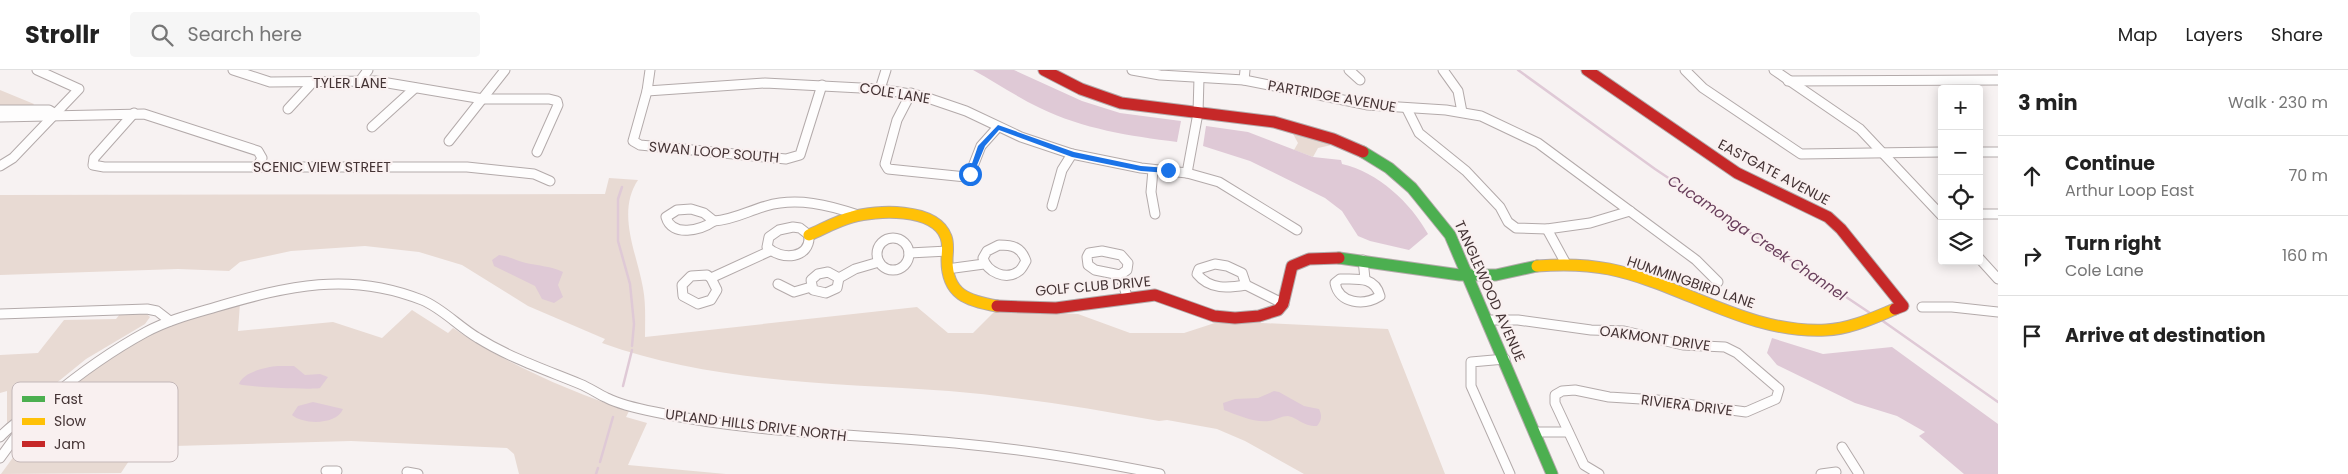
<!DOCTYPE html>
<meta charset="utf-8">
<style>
:root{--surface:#fff;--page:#f6f6f6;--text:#222;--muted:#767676;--line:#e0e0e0}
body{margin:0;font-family:Poppins,sans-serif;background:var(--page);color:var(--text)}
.controls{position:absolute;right:15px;top:15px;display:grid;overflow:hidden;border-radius:5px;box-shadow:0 2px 12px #0003}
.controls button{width:45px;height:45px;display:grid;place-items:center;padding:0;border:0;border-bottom:1px solid var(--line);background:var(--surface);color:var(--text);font:25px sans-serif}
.stop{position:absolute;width:15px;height:15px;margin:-11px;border:4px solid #1a73e8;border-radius:50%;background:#fff}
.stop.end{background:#1a73e8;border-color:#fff;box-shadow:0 1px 5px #0008}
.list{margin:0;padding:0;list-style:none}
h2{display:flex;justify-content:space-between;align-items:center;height:65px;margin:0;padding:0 20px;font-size:21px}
h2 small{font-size:16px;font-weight:400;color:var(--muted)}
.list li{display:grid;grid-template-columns:32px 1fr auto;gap:15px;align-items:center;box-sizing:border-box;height:80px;padding:0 20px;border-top:1px solid var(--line)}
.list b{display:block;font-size:19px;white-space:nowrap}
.list p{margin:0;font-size:16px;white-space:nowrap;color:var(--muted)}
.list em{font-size:16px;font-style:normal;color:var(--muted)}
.icon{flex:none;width:28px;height:28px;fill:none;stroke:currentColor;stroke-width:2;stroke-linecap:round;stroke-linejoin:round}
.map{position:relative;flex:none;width:1998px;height:404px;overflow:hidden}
header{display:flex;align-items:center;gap:30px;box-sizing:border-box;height:70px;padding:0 25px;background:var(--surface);border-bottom:1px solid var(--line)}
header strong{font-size:24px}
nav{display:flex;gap:28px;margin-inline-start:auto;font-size:18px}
.search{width:350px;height:45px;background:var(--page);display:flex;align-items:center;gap:12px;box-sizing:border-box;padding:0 18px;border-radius:5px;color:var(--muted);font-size:19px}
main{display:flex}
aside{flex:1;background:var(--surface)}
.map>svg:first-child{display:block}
</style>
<header>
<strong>Strollr</strong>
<div class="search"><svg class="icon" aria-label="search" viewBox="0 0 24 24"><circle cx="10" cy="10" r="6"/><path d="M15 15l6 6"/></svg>Search here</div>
<nav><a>Map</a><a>Layers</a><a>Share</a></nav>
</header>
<main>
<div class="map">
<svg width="1998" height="404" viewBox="0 0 1998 404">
<rect width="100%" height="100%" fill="#f7f2f2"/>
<g fill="#e8dad3">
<path d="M0,20L34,34L30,39H0Z"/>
<path d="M1291,60L1336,74L1318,78L1313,87L1294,80L1298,73Z"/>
<path d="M609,108L638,110C616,143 637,183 643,218C646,234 645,251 645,267L917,237L948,263H973L996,240L1078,244L1130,263H1184L1221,251L1388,259L1445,404H1304L1245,371L1217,359L1167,350L1159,351C1089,338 1019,327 949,321C833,313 713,313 602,273L605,269L528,236L462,195L419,182L365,176L291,181L240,192L229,201L178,199L0,205V125L605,124Z"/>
<path d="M240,233L238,261L333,252L382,268L412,240L448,263L453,258C507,294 568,321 629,341L626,347L647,353L628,395L726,404H519L514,384L507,378L351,371L138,377L121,403L1,404C15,385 29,364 44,345C83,301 140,264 196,245C210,240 225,237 240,233Z"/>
<path d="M146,243L150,247L145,254L86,289L7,353V321L0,323V285L38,283L64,250L116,249L120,244Z"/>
</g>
<g fill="#dfc9d6">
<path d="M973,0H1014L1082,31L1120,43L1181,51L1177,72C1130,66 1083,59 1040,38C1017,27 995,12 973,0Z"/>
<path d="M1206,56L1248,62L1313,87L1341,90L1342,94C1378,102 1411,133 1428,164L1409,180L1370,171L1358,166L1342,141L1325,128L1250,91L1203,76Z"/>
<path d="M499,185C509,186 517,191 526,193C539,196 551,196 563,202L558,215L563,227L554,233L542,229L535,216L494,196L492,190Z"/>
<path d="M1772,268L1823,284L1892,277L1998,354V404H1964L1919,366L1925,362L1897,346L1855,333L1777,295L1767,283Z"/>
<path d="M278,296H294L305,305L320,304L328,307L320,318C314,320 245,317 239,314C243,302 266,297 278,296Z"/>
<path d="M1274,321L1279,322L1304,336L1319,339C1322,345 1322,350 1317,356C1301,356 1299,348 1288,346C1281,346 1276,350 1269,351C1255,353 1237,345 1224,340L1223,333L1235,329L1258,328Z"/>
<path d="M313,332L343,339C337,355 303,355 292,345L298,336Z"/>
</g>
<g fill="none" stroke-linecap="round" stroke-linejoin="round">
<g stroke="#dfc9d6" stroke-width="2.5">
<path d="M1518,0L1655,99L1873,245"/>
<path d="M622,117L618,129V171L630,214L634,254L632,276"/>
<path d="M1880,249L1998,332"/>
<path d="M623,316L632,280"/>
<path d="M600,392L613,347"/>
<path d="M596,404L598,398"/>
</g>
<g stroke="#b3aaaa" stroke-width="11">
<g id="street">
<path d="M233,0L270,12L376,11L483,29H549L557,31L558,35L537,82"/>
<path d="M650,0L647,21L633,71L640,75L786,89L800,85L822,15"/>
<path d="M1132,0L1160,5L1244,10L1368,35L1446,40L1481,46L1538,73L1696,190L1718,212"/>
<path d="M1349,0L1360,10"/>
<path d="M1443,0L1458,21L1462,42"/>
<path d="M1685,0L1703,18L1801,84L1942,82"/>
<path d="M1774,0L1860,59L1942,146"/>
<path d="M1244,10L1245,0"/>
<path d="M360,11L368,0"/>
<path d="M1788,11L1998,10"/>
<path d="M880,19L886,0"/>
<path d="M647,21L765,13L880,19L922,26L966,41L1021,67L1072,84L1141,98L1187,103L1219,112L1297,160"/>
<path d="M911,23L897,50L885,94L888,99L966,107L970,104L981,76L998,57"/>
<path d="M288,39L312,13"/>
<path d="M1407,39L1419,63L1466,101L1500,137L1508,152L1516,158L1547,159L1590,153L1630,141"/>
<path d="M0,40H49L54,43"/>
<path d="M134,43L94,88L93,95L104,97H467L534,104L550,111"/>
<path d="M0,47L144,44L258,81L262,88L257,97"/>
<path d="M372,57L415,18"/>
<path d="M449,71L505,0"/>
<path d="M1979,82H1998"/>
<path d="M0,96L13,88L79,19L37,0"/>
<path d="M1153,100L1151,122L1155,144"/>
<path d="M1187,103L1198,43L1199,8"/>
<path d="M1052,136L1062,100L1072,84"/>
<path d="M691,139L704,143L714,151C701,160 672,168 666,147L677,140Z"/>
<path d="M1979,144H1998"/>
<path d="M714,151C733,150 748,141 766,136C797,127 829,135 858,145"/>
<path d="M793,157L800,158L809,165C811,189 781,191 767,177L769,167L779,160Z"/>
<path d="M1547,159L1565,192"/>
<circle cx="893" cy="184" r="16"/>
<path d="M999,175C1013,175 1021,177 1026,191C1024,194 1022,199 1019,201C1006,211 987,202 983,188L987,181Z"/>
<path d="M1102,181L1121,185L1128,193L1127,200L1120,205L1095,200L1088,195L1087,187L1089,183Z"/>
<path d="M909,183L948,181"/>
<path d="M1979,188L1998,209"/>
<path d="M1363,190L1365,209"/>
<path d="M1215,194L1227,196L1242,203L1246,215C1228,218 1210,220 1197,204L1199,199Z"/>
<path d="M947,199L984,194"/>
<path d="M828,202L839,208L837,218L826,223L813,220L811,210L818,204Z"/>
<path d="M707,205L711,208L717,220L711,230L698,234L683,226L682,215L691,206Z"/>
<path d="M1120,205L1128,229"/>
<path d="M711,208L770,181"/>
<path d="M839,208L855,199L879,192"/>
<path d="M1340,209C1357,209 1375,206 1380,226C1364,236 1339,234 1335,213Z"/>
<path d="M778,214L794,222L811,217"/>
<path d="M1246,215L1284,234"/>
<path d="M1922,237H1952L1998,242"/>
<path d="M0,244L147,239L157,241L170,251"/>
<path d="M1488,250H1518L1591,260L1624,261L1683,275L1725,277L1737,283L1779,319L1776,329L1746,342L1657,330L1609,327L1575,320L1562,321L1555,325V333L1584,395L1599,404"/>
<path d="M1505,289L1471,292V316L1510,404"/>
<path d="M1534,362H1568"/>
<path d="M0,367C14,352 32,341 49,329C79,304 111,281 146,262C168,250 192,244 216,237C288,216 349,201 422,230C442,238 459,257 478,268C510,288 546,300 580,314C590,318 598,324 607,328C621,335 640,339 655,342C756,364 861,364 964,374C1029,380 1095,391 1160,404"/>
<path d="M1842,377L1859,404"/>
<path d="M0,388L22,358L24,348"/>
<path d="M326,401H337L336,404"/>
<path d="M407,402L418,404"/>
<path d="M1821,404L1836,402"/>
</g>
</g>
<g stroke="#b3aaaa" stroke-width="13">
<g id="fast">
<path d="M1363,82L1389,98L1412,118L1450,165L1552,404"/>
<path d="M1339,188L1460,205H1496L1537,196"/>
</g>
</g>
<g stroke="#b3aaaa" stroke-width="13">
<g id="slow">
<path d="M809,165C823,159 837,151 852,147C876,140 935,137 946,167C949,175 947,183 947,190C947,225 968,231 997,236"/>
<path d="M1537,196C1562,194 1584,194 1609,199C1683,214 1747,264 1826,260C1850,259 1873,248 1895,239"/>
</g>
</g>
<g stroke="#b3aaaa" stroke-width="13">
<g id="jam">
<path d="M1044,0L1081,19L1121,33L1274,52L1333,69L1363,82"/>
<path d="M1587,0L1737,103L1828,147L1841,159L1903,236L1895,239"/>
<path d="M997,236L1056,238L1155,225L1214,246L1235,248L1259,246L1278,240L1283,234L1292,196L1309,189L1339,188"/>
</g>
</g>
<use href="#street" stroke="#fefdfd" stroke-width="9"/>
<use href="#fast" stroke="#4caf50" stroke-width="11"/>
<use href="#slow" stroke="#ffc107" stroke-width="11"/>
<use href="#jam" stroke="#c62828" stroke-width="11"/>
</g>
<path fill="#1a73e8" d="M998,55L1074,82L1141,96L1168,98L1172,100L1168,103L1141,101L1072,87L999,60L985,76L973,105H968L978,76Z"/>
<g text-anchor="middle" stroke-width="4.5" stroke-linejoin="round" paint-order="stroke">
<g font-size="14" fill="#443334" stroke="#f9f0f0">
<text x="350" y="18">TYLER LANE</text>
<text transform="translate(895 23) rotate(9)" y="5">COLE LANE</text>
<text transform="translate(1332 26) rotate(10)" y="5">PARTRIDGE AVENUE</text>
<text transform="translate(714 82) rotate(5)" y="5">SWAN LOOP SOUTH</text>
<text x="322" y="102">SCENIC VIEW STREET</text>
<text transform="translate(1774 102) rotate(28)" y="5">EASTGATE AVENUE</text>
<text transform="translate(1691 212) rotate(19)" y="5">HUMMINGBIRD LANE</text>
<text transform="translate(1093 216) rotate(-5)" y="5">GOLF CLUB DRIVE</text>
<text transform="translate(1490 221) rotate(66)" y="5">TANGLEWOOD AVENUE</text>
<text transform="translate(1655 268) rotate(8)" y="5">OAKMONT DRIVE</text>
<text transform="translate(1687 335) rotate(7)" y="5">RIVIERA DRIVE</text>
<text transform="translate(756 355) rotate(7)" y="5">UPLAND HILLS DRIVE NORTH</text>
</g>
<g font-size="15" font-style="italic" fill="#693f5c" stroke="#f9f0f0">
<text transform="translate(1757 168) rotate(34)" y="5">Cucamonga Creek Channel</text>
</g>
</g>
<rect x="12" y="312" width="166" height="80" rx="8" fill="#f9f0f0" stroke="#c3b7b8" stroke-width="1"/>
<rect x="22" y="326" width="23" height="6" fill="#4caf50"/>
<rect x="22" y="348" width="23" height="7" fill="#ffc107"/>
<rect x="22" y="371" width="23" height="6" fill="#c62828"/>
<g font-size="14" fill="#443334">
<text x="54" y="334">Fast</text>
<text x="54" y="356">Slow</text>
<text x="54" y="379">Jam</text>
</g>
</svg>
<div class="controls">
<button>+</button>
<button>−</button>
<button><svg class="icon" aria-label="locate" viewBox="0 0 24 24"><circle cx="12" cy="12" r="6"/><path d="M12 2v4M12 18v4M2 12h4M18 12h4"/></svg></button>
<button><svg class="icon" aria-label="layers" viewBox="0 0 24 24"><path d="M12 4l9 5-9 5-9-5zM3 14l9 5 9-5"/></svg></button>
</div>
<div class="stop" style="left:970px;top:104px"></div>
<div class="stop end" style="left:1168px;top:100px"></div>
</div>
<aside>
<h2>3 min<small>Walk · 230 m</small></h2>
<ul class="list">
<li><svg class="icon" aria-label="ahead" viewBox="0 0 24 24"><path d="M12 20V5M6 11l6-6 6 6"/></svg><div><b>Continue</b><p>Arthur Loop East</p></div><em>70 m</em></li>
<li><svg class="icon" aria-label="right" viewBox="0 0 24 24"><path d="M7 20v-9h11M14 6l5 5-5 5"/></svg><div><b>Turn right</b><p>Cole Lane</p></div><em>160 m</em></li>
<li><svg class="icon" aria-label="arrive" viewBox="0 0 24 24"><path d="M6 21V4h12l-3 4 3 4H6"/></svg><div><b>Arrive at destination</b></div></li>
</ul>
</aside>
</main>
